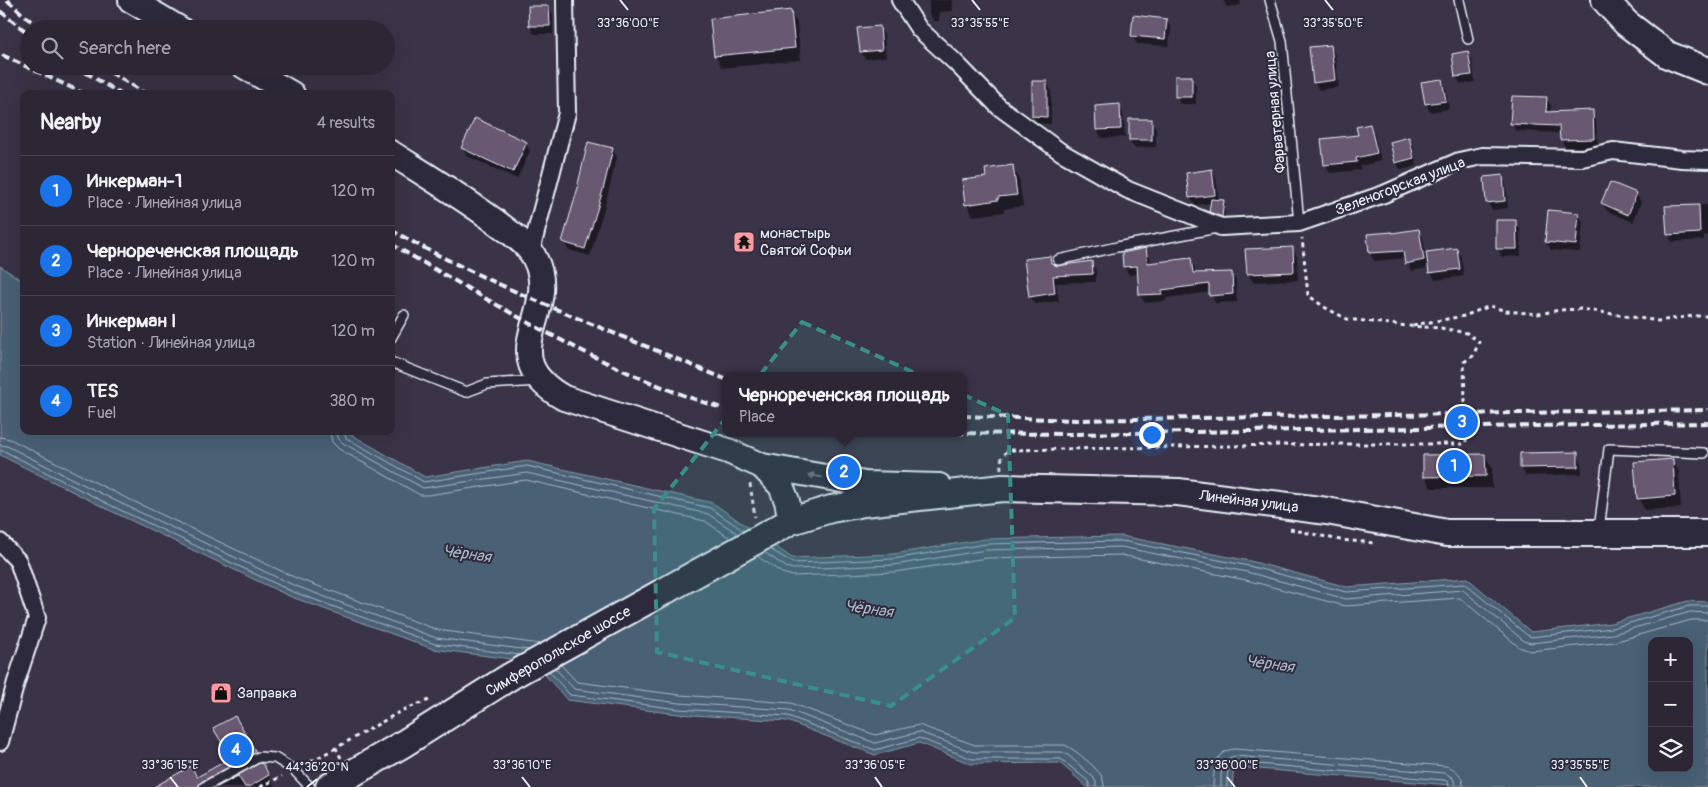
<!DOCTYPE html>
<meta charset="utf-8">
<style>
:root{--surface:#2c2635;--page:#383241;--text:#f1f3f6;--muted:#a6a5ad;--line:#484350;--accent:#1a73e8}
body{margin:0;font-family:Pangolin,sans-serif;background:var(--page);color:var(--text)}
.controls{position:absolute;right:15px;bottom:15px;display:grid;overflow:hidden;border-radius:10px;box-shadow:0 5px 20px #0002}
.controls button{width:45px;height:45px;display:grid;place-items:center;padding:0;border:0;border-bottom:1px solid var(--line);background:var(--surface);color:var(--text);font:25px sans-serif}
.you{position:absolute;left:1151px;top:434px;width:18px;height:18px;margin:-12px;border:4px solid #fff;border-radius:50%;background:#1a73e8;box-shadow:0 0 0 8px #1a73e833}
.badge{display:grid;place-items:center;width:32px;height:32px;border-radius:50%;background:var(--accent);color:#fff;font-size:16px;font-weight:700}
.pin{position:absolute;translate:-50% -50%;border:2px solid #fff;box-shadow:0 1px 5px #0006}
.popup{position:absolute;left:722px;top:372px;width:245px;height:65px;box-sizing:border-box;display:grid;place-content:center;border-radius:10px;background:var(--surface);filter:drop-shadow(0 1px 4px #0005);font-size:16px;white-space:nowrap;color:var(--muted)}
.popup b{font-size:19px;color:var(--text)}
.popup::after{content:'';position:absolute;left:50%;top:100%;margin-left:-10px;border:10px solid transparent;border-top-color:var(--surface)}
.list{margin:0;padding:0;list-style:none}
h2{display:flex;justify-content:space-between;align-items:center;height:65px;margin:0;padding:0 20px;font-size:21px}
h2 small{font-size:16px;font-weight:400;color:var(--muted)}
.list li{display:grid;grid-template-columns:32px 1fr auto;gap:15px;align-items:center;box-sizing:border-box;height:70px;padding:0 20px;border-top:1px solid var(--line)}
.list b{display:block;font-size:19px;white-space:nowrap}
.list p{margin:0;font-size:16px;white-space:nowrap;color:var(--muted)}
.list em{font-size:16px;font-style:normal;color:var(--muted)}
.icon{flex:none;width:28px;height:28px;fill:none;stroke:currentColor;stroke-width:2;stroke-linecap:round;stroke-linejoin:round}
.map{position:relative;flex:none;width:1708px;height:787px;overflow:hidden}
.search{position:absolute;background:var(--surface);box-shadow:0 5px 20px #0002;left:20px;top:20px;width:375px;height:55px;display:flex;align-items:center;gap:12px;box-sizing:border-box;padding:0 18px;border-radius:28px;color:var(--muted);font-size:19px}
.panel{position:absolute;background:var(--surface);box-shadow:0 5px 20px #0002;left:20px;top:90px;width:375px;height:345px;border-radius:10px}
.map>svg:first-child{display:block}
</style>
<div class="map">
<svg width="1708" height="787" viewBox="0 0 1708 787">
<rect width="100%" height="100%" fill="#3b3347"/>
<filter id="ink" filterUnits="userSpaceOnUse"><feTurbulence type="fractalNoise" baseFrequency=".02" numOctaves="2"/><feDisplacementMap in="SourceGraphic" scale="10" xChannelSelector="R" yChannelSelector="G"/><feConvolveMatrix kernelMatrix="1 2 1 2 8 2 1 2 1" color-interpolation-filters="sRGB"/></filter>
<g filter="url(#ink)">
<path fill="#4a6075" stroke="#899aa9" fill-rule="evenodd" d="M0,266L24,282V431H345L425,477L527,461L713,503L792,558L893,554L985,539L1122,536L1250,561L1347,587L1467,578L1531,632L1611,623L1688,601L1708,602V787H1474L1234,767L1232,787H1087L1060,763L971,764L919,743L875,755L787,721L678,714L567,700L534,662L433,649L289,596L109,510L0,455ZM1652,641H1689V768H1652Z"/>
<g fill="#0007">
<path d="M929,0H952L953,11L940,12L939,21H934L929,13Z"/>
<path d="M1223,0H1240L1241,5L1227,7Z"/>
<path d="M530,7H549L553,15V34H534L530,26Z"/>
<path d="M790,11L797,23L801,60L722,68L716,56L712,20Z"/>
<path d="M1166,20L1171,28L1169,46L1137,44L1132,36Z"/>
<path d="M879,27L884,35L886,57L865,59L861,51Z"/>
<path d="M1330,46L1335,54L1339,87L1319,90L1314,82Z"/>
<path d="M1467,53L1472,60L1475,82L1461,84L1456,77Z"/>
<path d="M1191,78L1196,85V104H1180L1176,96Z"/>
<path d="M1442,81L1446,88L1449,109L1430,112L1426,104Z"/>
<path d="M1046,82L1051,90V124H1038L1033,116Z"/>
<path d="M1546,98L1551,106L1550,114L1592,112L1596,120L1598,146L1566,148L1561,140V133L1516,131L1512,124Z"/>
<path d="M1119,106L1123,113L1125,137L1102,138L1097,130L1096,107Z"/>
<path d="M1151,120L1156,128V147L1134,148L1130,140Z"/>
<path d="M1369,125L1374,133L1381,161L1360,166V170L1330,173L1325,165L1323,140L1360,136Z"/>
<path d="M1408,139L1413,146L1417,166L1401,170L1396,162Z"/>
<path d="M526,143L530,151L517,179L467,156L462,148Z"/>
<path d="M612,149L617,157L607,198L590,256L568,250L564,242Z"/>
<path d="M1012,167L1019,178L1023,206L1004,209V212L973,216L967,204L988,178Z"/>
<path d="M1212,171L1216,178L1219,201H1223L1225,205L1224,219L1213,215L1211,211L1212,203L1195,205L1190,198Z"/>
<path d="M1502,176L1506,184L1508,208L1492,210L1487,202Z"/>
<path d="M1636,194L1641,202L1633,222L1607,211L1602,203Z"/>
<path d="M1708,205V236L1704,235V240L1672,242L1668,234L1666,207Z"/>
<path d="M1578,214L1583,222L1580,252L1551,250L1546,242Z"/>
<path d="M1516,221L1520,229L1521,256L1502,257L1498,249Z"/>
<path d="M1418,230L1423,238L1428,268L1411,271L1406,258L1374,261L1370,253L1369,235L1392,234Z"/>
<path d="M1292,248L1297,256L1298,280L1253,282L1248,274Z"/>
<path d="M1145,249L1150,257L1151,264L1190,259L1195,267V274L1232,273L1236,281L1237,302L1215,303L1211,292L1166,298V301L1145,303L1140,295L1139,274L1129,275L1124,267L1123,254Z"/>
<path d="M1457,249L1461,257L1464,276L1435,280L1431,272Z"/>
<path d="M1049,257L1054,266L1059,267L1091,262L1096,270V282L1056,283L1059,301L1035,304L1031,296Z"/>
<path d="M1577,453L1581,461L1582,474L1526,476L1521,468Z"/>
<path d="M1485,456L1492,468V488H1431L1425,477Z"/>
<path d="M1672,460L1679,472L1681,508L1645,510L1638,498Z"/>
<path d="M235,717L275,787H175L197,779L232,758Z"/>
</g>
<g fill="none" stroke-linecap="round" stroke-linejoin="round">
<g stroke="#a9b7c4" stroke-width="1">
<path d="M330,431L332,442L339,449L420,495H428L526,480L705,521L730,538"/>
<path d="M337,431L338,438L343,443L423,488L527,473L708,514L738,534"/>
<path d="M344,431L346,438L424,482L527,466L710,508L744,531"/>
<path d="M0,437L10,439L118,494L296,578L438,630L540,644"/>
<path d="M0,445L7,446L114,500L293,585L436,638L529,650"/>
<path d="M0,451H4L112,506L291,591L435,644L520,655"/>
<path d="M770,549L793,563L893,559L986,544L1122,541L1249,566L1346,592L1465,584L1527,635L1531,637L1612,628L1689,606H1708"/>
<path d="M764,552L786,567L793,569L894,565L986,550L1121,547L1247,572L1346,599L1463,590L1524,641L1531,643L1613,634L1690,612L1708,613"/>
<path d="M757,556L782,573L793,576L895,572L987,558L1121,555L1246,580L1345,606L1460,598L1519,647L1530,651L1614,642L1691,620H1708"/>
<path d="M561,665L577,682L680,695L791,703L875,735L919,725L975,745H1065C1074,749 1095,766 1101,775C1103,779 1104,783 1104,787"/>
<path d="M555,668L574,689L679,703L789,710L875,743L919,732L973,752H1062L1068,755L1093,777L1096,782V787"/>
<path d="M549,671L570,695L679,709L788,716L875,750L919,738L972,759H1061L1088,781L1090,787"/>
<path d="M1213,787C1214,770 1214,750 1235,749L1446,766C1457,769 1463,776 1463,787"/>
<path d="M1221,787C1221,775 1220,758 1235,756L1445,773L1453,778L1456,787"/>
<path d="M1227,787C1227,779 1226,765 1235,762L1444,780L1448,782L1449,787"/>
</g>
</g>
<g fill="#695871" stroke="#e8f1f8">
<path d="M528,6H549L550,26H529Z"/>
<path d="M791,10L795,48L714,56L710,19Z"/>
<path d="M1133,15L1167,19L1165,39L1131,36Z"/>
<path d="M880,26L882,50L860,52L857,28Z"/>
<path d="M1331,45L1335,80L1313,83L1309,47Z"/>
<path d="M1468,51L1472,75L1455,77L1452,54Z"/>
<rect x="1175" y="76" width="17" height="21"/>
<path d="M1442,79L1446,101L1425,104L1421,82Z"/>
<path d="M1032,81H1047V117L1032,116Z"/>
<path d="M1512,96L1547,97L1546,112L1593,110L1594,139L1560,140L1559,126L1510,124Z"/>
<path d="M1120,104L1121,129L1096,130L1095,106Z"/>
<path d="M475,118L527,142L513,172L461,148Z"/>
<rect x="1129" y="119" width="23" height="21"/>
<path d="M1370,124L1377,153L1356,158L1357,162L1324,165L1321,139L1358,135L1356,127Z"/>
<path d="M1409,137L1414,158L1395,163L1390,142Z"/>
<path d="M588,142L613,148L603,190L585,249L562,242L579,184H578Z"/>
<path d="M1013,165L1017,195L998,197V200L965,205L962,180L986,177L985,169Z"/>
<path d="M1212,169L1215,195L1189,198L1186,173Z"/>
<path d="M1503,175L1505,201L1486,203L1484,177Z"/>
<path d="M1610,182L1637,193L1628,215L1601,203Z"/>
<path d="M1211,199L1224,200L1222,217L1209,212Z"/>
<path d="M1699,205L1700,233L1667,235L1665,206Z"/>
<path d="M1548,210L1579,213L1576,245L1545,242Z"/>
<path d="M1496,220H1516L1517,249H1496Z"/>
<path d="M1419,229L1424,260L1405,264L1403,251L1369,253L1367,234L1392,232V233Z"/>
<path d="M1293,247L1294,272L1247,274L1245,249Z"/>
<path d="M1146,248L1148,263L1191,258L1193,273L1232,272L1233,294L1209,296V284L1162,290V294L1139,295L1137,266L1123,267L1122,253Z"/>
<path d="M1457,248L1460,269L1429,273L1426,252Z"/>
<path d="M1050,256L1051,263L1057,266L1092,261L1093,274L1053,276L1055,293L1029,297L1024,259Z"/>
<path d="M1578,452V467L1520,468V453Z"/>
<path d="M1485,454L1486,476L1423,477V455Z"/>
<path d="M1673,459L1675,496L1637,499L1634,462Z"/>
<path d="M235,716L256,752L201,782L198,787H154L191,766L197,777L231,758L213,728Z"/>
<path d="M260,763L263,764L269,775L249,787H245L238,776L217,787Z"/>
</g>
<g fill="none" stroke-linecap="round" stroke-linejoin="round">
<g stroke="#e8f1f8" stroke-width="12">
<g id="lane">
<path d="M1270,0L1282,41L1299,223"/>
<path d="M1459,0L1468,39"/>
<path d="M1058,260L1117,247L1217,228"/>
<path d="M391,338L404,315"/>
<path d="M391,362L466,392L487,384L539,381"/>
<path d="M1599,530L1609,449L1704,453"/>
<path d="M204,787L259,757L275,758L294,770L310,787"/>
</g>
</g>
<g stroke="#e8f1f8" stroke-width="20">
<g id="street">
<path d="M900,0L919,29L955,62L999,107L1061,152L1128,190L1221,227L1299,223L1384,194L1459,161L1482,156L1582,158L1613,151L1682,159L1708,160"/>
<path d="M531,251L567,113L565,0"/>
<path d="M0,542L18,561L37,618L16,682L0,742"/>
</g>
</g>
<g stroke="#e8f1f8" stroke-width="28">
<g id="secondary">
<path d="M131,0L180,29"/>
<path d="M244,66L292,94"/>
<path d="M391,153C429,177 467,200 503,227C514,236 529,245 535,259C562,312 489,356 564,398L728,451L762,466L781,486L787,501L791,521"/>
<path d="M762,466L865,484L939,486"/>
</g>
</g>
<g stroke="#e8f1f8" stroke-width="30">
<g id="primary">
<path d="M1605,0L1626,23L1668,55L1708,71"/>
<path d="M329,787L403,744L511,676L791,521L831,509L864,503L1003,488L1178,492L1327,511L1447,533H1708"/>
</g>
</g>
<g stroke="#e8f1f8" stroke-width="3" stroke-dasharray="4 4" stroke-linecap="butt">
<path d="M1413,325L1464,316L1490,306L1506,311L1538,314L1560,310L1581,309L1658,321L1693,316H1708"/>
<path d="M1001,469C1000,460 1002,455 1009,450L1339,444H1463L1466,443L1464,362L1473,356L1479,342L1467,333L1441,328L1407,326L1347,319L1324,307L1308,295L1302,238"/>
<path d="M750,484L755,517"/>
<path d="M1290,529L1340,540L1375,543"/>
<path d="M341,758L336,748L403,710L432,699"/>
<path d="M304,765L336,748"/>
<path d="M260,787L282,776"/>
</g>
<use href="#lane" stroke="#2f2a3d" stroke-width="9"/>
<use href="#street" stroke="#2f2a3d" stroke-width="16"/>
<use href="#secondary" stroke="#2f2a3d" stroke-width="24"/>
<use href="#primary" stroke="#2f2a3d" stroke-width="26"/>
<g stroke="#e8f1f8" stroke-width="4" stroke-dasharray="8 4" stroke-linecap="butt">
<path d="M7,0L27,18L43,29"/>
<path d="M0,11L29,34"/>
<path d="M2,55L85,94"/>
<path d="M75,66L121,94"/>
<path d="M100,66L146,94"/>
<path d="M391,230C496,289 614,332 725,379"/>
<path d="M391,244C500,306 605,373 725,409"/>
<path d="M963,416L1076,420L1708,410"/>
<path d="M920,433L1075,434L1708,423"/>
</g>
</g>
<defs><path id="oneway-solid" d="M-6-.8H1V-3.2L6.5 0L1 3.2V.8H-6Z" transform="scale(1.25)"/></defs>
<use fill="#70707e" href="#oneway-solid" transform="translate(815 476) rotate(-169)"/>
</g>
<path fill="#3a8f8a" fill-opacity="0.2" stroke="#3a8f8a" stroke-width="4" stroke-dasharray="10 6" stroke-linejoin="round" d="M802,322L1008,415L1015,618L891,706L657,652L654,509Z"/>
<path fill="none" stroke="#e8f1f8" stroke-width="2" d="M620,0L628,10M972,0L980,10M1325,0L1333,10M170,777L178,787M522,777L530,787M875,777L882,787M1227,777L1235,787M1580,777L1587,787M307,787L317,779"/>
<defs>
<g id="temple-square" transform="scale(1.125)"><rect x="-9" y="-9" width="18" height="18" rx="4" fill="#ff9aa2" stroke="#2f2a3d"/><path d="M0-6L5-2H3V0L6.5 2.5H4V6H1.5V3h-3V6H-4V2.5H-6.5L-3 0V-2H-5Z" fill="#111"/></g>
<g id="shop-square" transform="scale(1.125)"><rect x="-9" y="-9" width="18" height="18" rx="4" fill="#ff9aa2" stroke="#2f2a3d"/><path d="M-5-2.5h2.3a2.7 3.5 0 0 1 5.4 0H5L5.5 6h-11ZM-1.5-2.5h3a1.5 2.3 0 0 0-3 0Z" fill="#111"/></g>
</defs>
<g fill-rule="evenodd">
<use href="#temple-square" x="744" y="242"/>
<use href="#shop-square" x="221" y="693"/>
</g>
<g text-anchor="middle" stroke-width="4" stroke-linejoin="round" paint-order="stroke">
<g font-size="15" fill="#e8f1f8" stroke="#2f2a3d">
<text transform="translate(1275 112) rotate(-95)" y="5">Фарватерная улица</text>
<text transform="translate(1400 186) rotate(-21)" y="5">Зеленогорская улица</text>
<text transform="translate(1249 501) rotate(7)" y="5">Линейная улица</text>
<text transform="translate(558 651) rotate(-30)" y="5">Симферопольское шоссе</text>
</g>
<g font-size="15" fill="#e8f1f8" stroke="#2f2a3d" text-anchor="start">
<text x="760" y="238">монастырь<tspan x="760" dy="17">Святой Софьи</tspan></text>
<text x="237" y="698">Заправка</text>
</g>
<g font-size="16" font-style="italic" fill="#a9b7c4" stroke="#2f2a3d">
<text transform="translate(467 553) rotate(8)" y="6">Чёрная</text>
<text transform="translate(869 608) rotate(8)" y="6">Чёрная</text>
<text transform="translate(1270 663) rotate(8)" y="6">Чёрная</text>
</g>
</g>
<g font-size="12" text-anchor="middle" fill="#e8f1f8" stroke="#2f2a3d" stroke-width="4" stroke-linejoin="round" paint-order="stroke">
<text x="628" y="27">33°36'00"E</text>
<text x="1333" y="27">33°35'50"E</text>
<text x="980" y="27">33°35'55"E</text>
<text x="170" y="769">33°36'15"E</text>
<text x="522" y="769">33°36'10"E</text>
<text x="875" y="769">33°36'05"E</text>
<text x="1227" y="769">33°36'00"E</text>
<text x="1580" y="769">33°35'55"E</text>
<text x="317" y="771">44°36'20"N</text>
</g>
</svg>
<div class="controls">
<button>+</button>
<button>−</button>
<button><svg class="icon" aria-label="layers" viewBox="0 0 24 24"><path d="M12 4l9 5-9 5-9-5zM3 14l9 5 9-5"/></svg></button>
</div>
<div class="you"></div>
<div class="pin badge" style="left:1454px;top:466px">1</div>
<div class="pin badge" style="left:844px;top:472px">2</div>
<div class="popup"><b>Чернореченская площадь</b>Place</div>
<div class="pin badge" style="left:1462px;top:422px">3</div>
<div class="pin badge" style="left:236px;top:750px">4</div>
<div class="search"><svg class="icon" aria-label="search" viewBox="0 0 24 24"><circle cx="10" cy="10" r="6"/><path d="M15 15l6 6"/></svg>Search here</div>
<section class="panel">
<h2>Nearby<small>4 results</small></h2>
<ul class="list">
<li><span class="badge">1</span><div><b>Инкерман-1</b><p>Place · Линейная улица</p></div><em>120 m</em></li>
<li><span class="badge">2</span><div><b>Чернореченская площадь</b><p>Place · Линейная улица</p></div><em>120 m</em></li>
<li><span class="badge">3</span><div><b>Инкерман I</b><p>Station · Линейная улица</p></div><em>120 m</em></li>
<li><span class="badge">4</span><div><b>TES</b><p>Fuel</p></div><em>380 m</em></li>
</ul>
</section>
</div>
